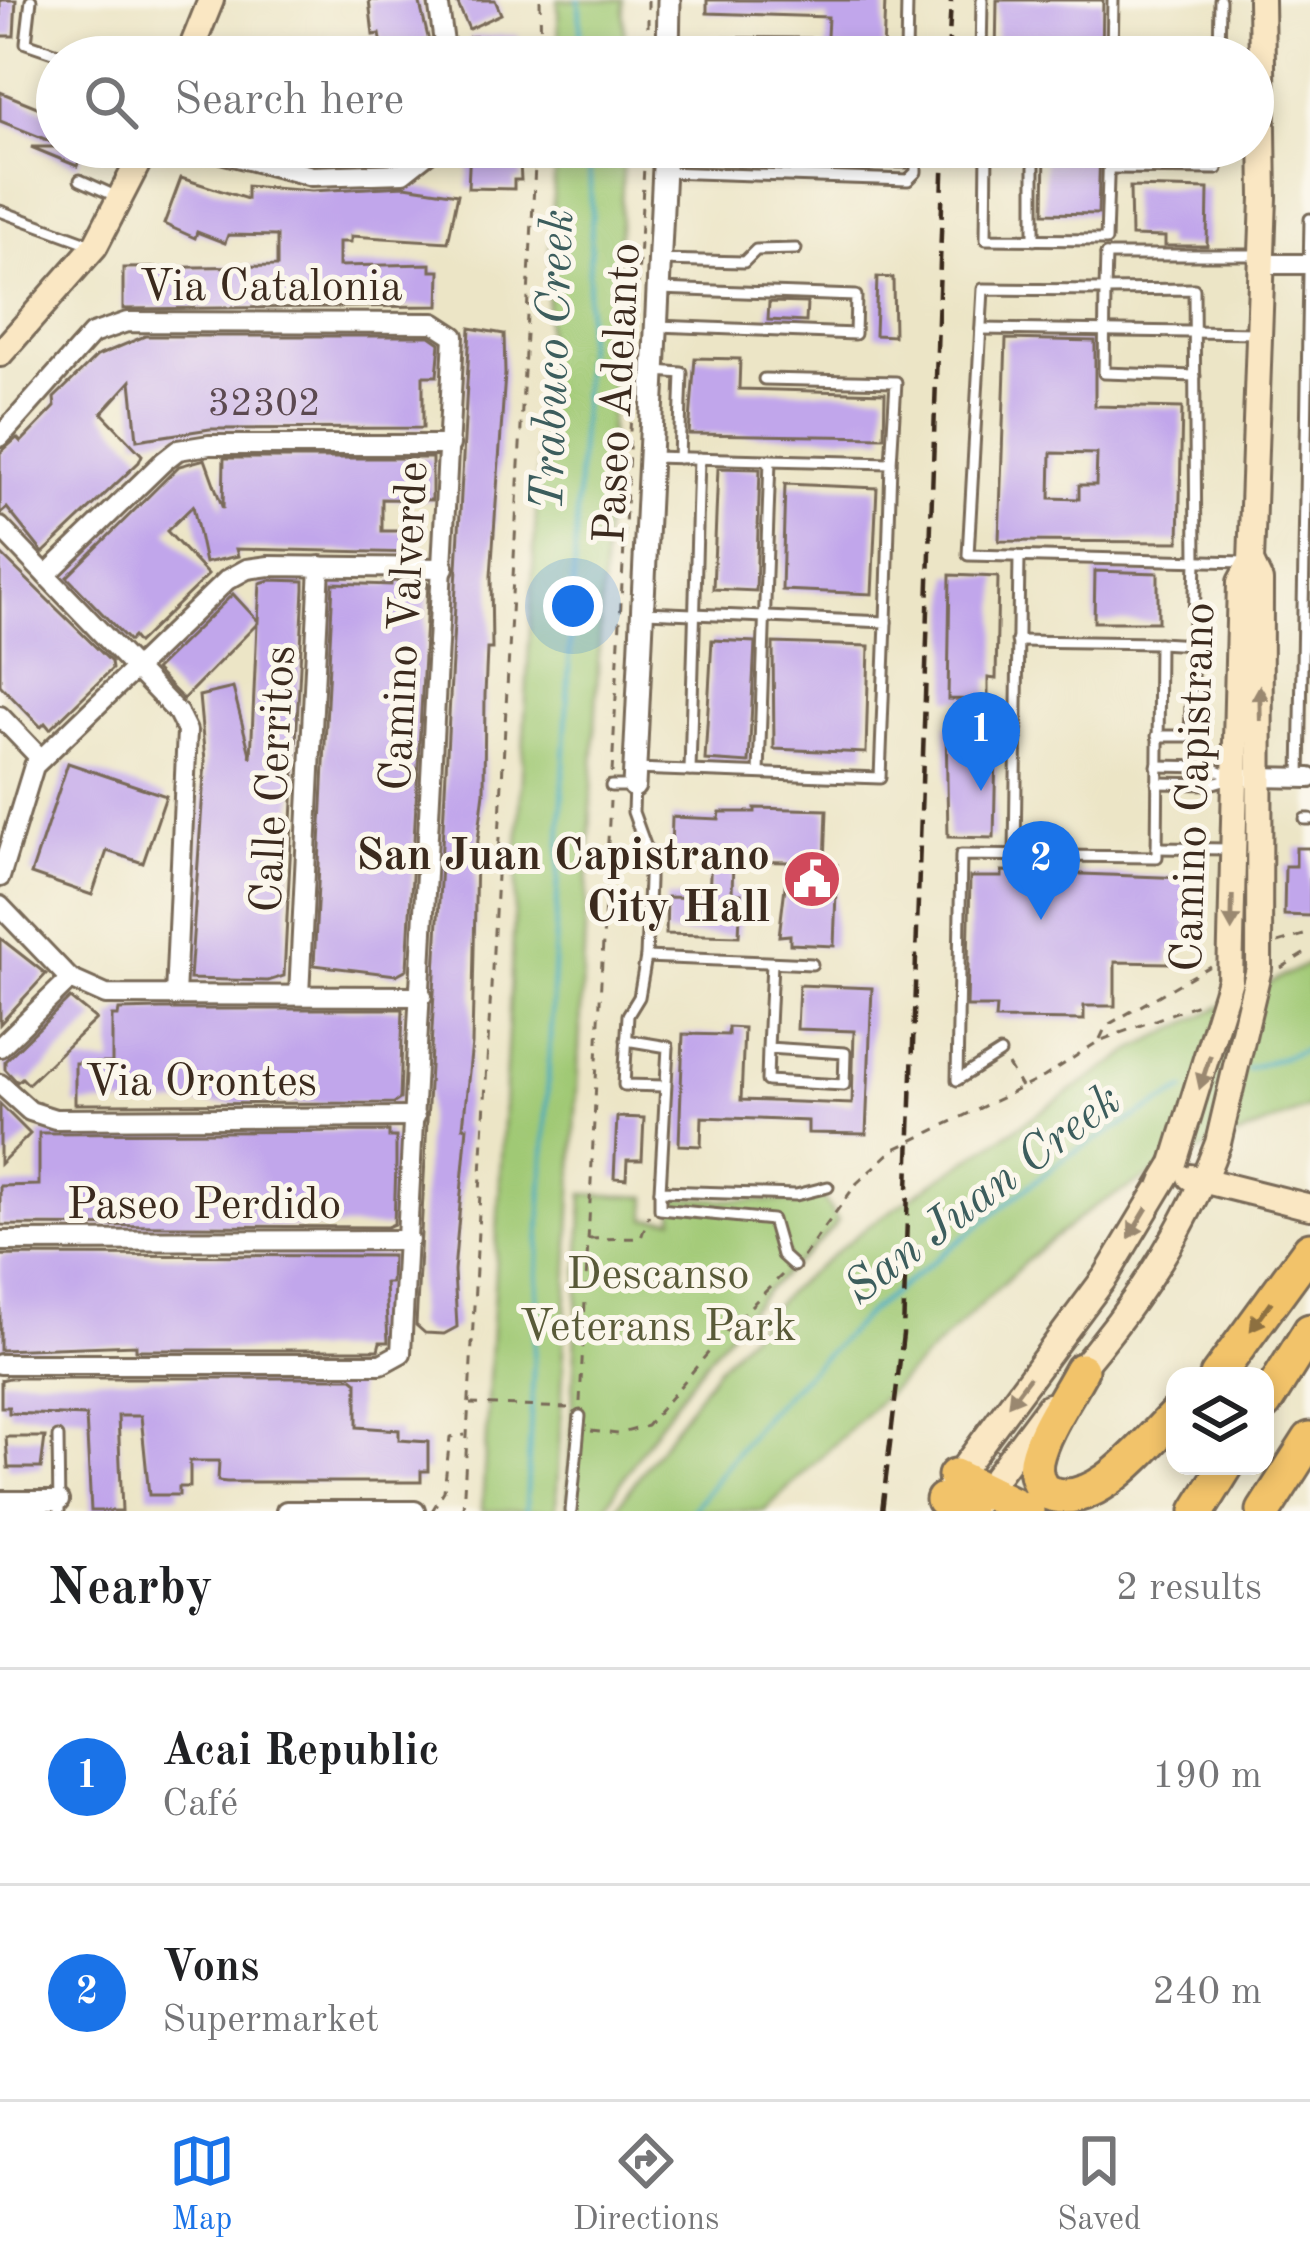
<!DOCTYPE html>
<meta charset="utf-8">
<style>
:root{--surface:#fff;--page:#f6f6f6;--text:#202124;--muted:#757577;--line:#e0e0e0;--accent:#1a73e8}
body{margin:0;font-family:"Old Standard TT",serif;background:var(--page);color:var(--text)}
.controls{position:absolute;right:36px;bottom:36px;display:grid;overflow:hidden;border-radius:24px;box-shadow:0 6px 18px #0003}
.controls button{width:108px;height:108px;display:grid;place-items:center;padding:0;border:0;border-bottom:3px solid var(--line);background:var(--surface);color:var(--text);font:60px sans-serif}
.you{position:absolute;left:573px;top:606px;width:42px;height:42px;margin:-30px;border:9px solid #fff;border-radius:50%;background:#1a73e8;box-shadow:0 0 0 18px #1a73e833}
.badge{display:grid;place-items:center;width:78px;height:78px;border-radius:50%;background:var(--accent);color:#fff;font-size:39px;font-weight:700}
.pin{position:absolute;translate:-50% -99px;filter:drop-shadow(0 3px 6px #0008)}
.pin::after{content:'';position:absolute;top:63px;width:42px;height:36px;background:inherit;clip-path:polygon(0 0,100% 0,50% 100%)}
.list{margin:0;padding:0;list-style:none}
h2{display:flex;justify-content:space-between;align-items:center;height:156px;margin:0;padding:0 48px;font-size:51px}
h2 small{font-size:39px;font-weight:400;color:var(--muted)}
.list li{display:grid;grid-template-columns:78px 1fr auto;gap:36px;align-items:center;box-sizing:border-box;height:216px;padding:0 48px;border-top:3px solid var(--line)}
.list b{display:block;font-size:45px;white-space:nowrap}
.list p{margin:0;font-size:39px;white-space:nowrap;color:var(--muted)}
.list em{font-size:39px;font-style:normal;color:var(--muted)}
.icon{flex:none;width:66px;height:66px;fill:none;stroke:currentColor;stroke-width:2;stroke-linecap:round;stroke-linejoin:round}
.map{position:relative;flex:none;width:1310px;height:1511px;overflow:hidden}
.search{position:absolute;background:var(--surface);box-shadow:0 6px 18px #0003;left:36px;right:36px;top:36px;height:132px;display:flex;align-items:center;gap:30px;box-sizing:border-box;padding:0 42px;border-radius:66px;color:var(--muted);font-size:45px}
.sheet{height:588px;background:var(--surface)}
nav{display:flex;justify-content:space-around;align-items:center;box-sizing:border-box;height:168px;border-top:3px solid var(--line);background:var(--surface);font-size:33px;color:var(--muted)}
nav a{display:grid;justify-items:center;gap:6px}
nav .on{color:var(--accent)}
.map>svg:first-child{display:block}
</style>
<div class="map">
<svg width="1310" height="1511" viewBox="0 0 1310 1511">
<rect width="100%" height="100%" fill="#fbf7ec"/>
<filter id="ink" filterUnits="userSpaceOnUse"><feTurbulence type="fractalNoise" baseFrequency=".00833" numOctaves="2"/><feDisplacementMap in="SourceGraphic" scale="24" xChannelSelector="R" yChannelSelector="G"/><feConvolveMatrix kernelMatrix="1 2 1 2 8 2 1 2 1" color-interpolation-filters="sRGB"/></filter>
<filter id="wash" filterUnits="userSpaceOnUse"><feTurbulence type="fractalNoise" baseFrequency=".004" numOctaves="4" result="noise"/><feDisplacementMap in="SourceGraphic" scale="48" xChannelSelector="R" yChannelSelector="G"/><feGaussianBlur stdDeviation="2.7" result="paint"/><feColorMatrix in="noise" values="0 0 0 0 0 0 0 0 0 0 0 0 0 0 0 0 0 1.4 0 .05"/><feComposite in="paint" operator="in"/></filter>
<g filter="url(#wash)">
<rect width="100%" height="100%" fill="#ece5c6"/>
<g fill="#a0c975" stroke="#6e7a4a" stroke-width="3">
<path d="M558,0H623L625,57H559Z"/>
<path d="M556,147H624L556,1511H482Z"/>
<path d="M1310,963V1107L1181,1159L1095,1206L1037,1251L764,1511H614L716,1370L788,1291L868,1226L1138,1047Z"/>
<path d="M583,1194L647,1197L646,1219H674L675,1198L795,1202L821,1196L838,1221C814,1252 783,1271 758,1300C700,1363 647,1438 603,1511H567Z"/>
</g>
<g fill="none" stroke-linecap="round" stroke-linejoin="round">
<g stroke="#3da9bc" stroke-width="4.5">
<path d="M579,0L582,57"/>
<path d="M1247,1069L1310,1048"/>
<path d="M526,1511L592,215L588,147"/>
<path d="M692,1511L767,1413L869,1312L1066,1157L1185,1089"/>
</g>
</g>
<g id="blocks">
<g fill="#c1a6eb" fill-rule="evenodd">
<path d="M0,0H16L14,36H0Z"/>
<path d="M369,0H419L432,54L384,57L380,34L373,35Z"/>
<path d="M456,0H495L501,14L469,29Z"/>
<path d="M707,0H885L883,53L826,57L828,17L707,13Z"/>
<path d="M997,0H1103L1102,57H996Z"/>
<path d="M519,35L520,57L471,55L470,37Z"/>
<path d="M0,92L57,115V144L0,121Z"/>
<path d="M31,147H85L77,166Z"/>
<path d="M470,147H519L521,180H514V189L468,188Z"/>
<path d="M722,147H907V168L722,165Z"/>
<path d="M1045,147H1100L1098,214L1044,213Z"/>
<path d="M181,178L247,199V186L312,191L405,186L458,194L448,242L351,236V242H339V266L431,264V271H440L439,306L123,309V268L277,266V236L228,235L225,243L197,232L195,238L164,224Z"/>
<path d="M1130,187L1208,189L1207,246H1165V237L1131,236Z"/>
<path d="M877,277L893,278L894,336L875,335Z"/>
<path d="M769,302L807,303L806,322L768,320Z"/>
<path d="M470,328L504,334L505,374L491,576L492,649H487L485,695L484,792L476,856L472,1044L463,1127H467L454,1271L457,1327L444,1334L425,1333L416,1325Z"/>
<path d="M145,336H430L440,343L437,376H423V428L210,429L137,440L131,381L102,413L142,455L139,462L43,553L7,508L0,514V453L17,438L21,442L55,407L54,398L97,356Z"/>
<path d="M1006,339L1095,341V406L1182,408L1179,542L999,541ZM1051,453L1097,454L1096,485H1079V499L1050,498Z"/>
<path d="M695,358L740,359L739,389L885,393L884,437L689,434Z"/>
<path d="M224,458H432V500L382,499V531H417V553L236,549L238,556L205,563L193,506L167,531L208,575L138,643L133,637L129,641L67,577L179,466L205,459L223,509Z"/>
<path d="M718,468L760,469L756,591L713,589Z"/>
<path d="M785,484L877,488L872,594L782,590Z"/>
<path d="M0,553L111,662L112,669L50,729L45,723L41,727L0,685Z"/>
<path d="M1095,571L1158,573V622H1094Z"/>
<path d="M950,575L998,577L996,679L988,678V700L948,699Z"/>
<path d="M270,580L304,581V589L284,976L268,981L190,979L205,761L199,696L233,688L251,758L257,624L183,699L155,670L233,594L258,621L260,583Z"/>
<path d="M391,581L428,583L407,969L396,975L314,965L333,583L391,585Z"/>
<path d="M712,640L755,642L749,763L705,760Z"/>
<path d="M773,643L869,646L866,753L774,749Z"/>
<path d="M946,725L987,726V748H996L994,838L948,837Z"/>
<path d="M68,763L166,796L143,863L107,851L92,895L31,874Z"/>
<path d="M755,808L827,810L825,864L837,865L834,946L790,944V935L779,936L788,862L733,861L732,894H741L739,936L666,934L667,897L709,898L711,853L671,851L672,817L719,819L720,812H755Z"/>
<path d="M1296,848H1310V916L1284,915L1285,866H1296Z"/>
<path d="M1002,871L1186,878V948H1169V963L1115,962V1006H1084V1020L995,1019L996,1007H967L970,877H1002Z"/>
<path d="M0,938L46,974L0,1024Z"/>
<path d="M799,985L872,988L866,1134L808,1133V1121L702,1117L701,1146L679,1145L683,1034L728,1035V1027L744,1028L741,1100L852,1104L854,1031L797,1029Z"/>
<path d="M70,998L96,1019L28,1084L22,1078L17,1082L5,1069V1061Z"/>
<path d="M161,1009H403L400,1099L394,1103L75,1104V1063H112V1016H118L119,1010Z"/>
<path d="M0,1104L30,1134L0,1164Z"/>
<path d="M617,1117L644,1118L642,1160H627L626,1179L614,1178Z"/>
<path d="M389,1131V1137H396V1164L394,1224L387,1227L0,1225V1186L39,1185V1133Z"/>
<path d="M0,1255L392,1256L391,1283H385L388,1342H380L378,1350H136V1345L0,1350Z"/>
<path d="M9,1378H352L357,1382V1427L399,1430V1440L428,1442V1471H421V1482H227L218,1481L219,1461H190V1487H179V1495H149L141,1416H118L122,1511H91L86,1416L9,1413V1407H1V1380Z"/>
<path d="M6,1437H45L41,1468H8Z"/>
</g>
</g>
</g>
<g filter="url(#ink)">
<use href="#blocks" fill-opacity="0" stroke="#796b59" stroke-width="3"/>
<g fill="none" stroke-linecap="round" stroke-linejoin="round">
<g stroke="#796b59" stroke-width="15">
<g id="service">
<path d="M31,0L26,43L67,57"/>
<path d="M672,43L809,44V57"/>
<path d="M906,57L907,0"/>
<path d="M981,57L982,0"/>
<path d="M1112,57L1113,0"/>
<path d="M1219,57L1220,0"/>
<path d="M987,147L986,239L1106,240L1109,147"/>
<path d="M1034,147V240"/>
<path d="M1109,168L1217,169V147"/>
<path d="M664,172L908,180L916,172V147"/>
<path d="M80,180L120,198"/>
<path d="M0,211L90,244"/>
<path d="M1106,255L1105,290L1194,289L1196,562L1190,736H1157"/>
<path d="M1106,255H1257"/>
<path d="M660,260L744,262L756,250L796,249"/>
<path d="M658,326L855,334L856,296L659,289"/>
<path d="M981,329L1257,333"/>
<path d="M656,371L682,373L679,458"/>
<path d="M1195,376L1104,373L1105,290L983,289L968,555L1245,562"/>
<path d="M764,379L896,382L891,463"/>
<path d="M651,457L891,463L886,622"/>
<path d="M1159,643L1193,645"/>
<path d="M1157,766L1209,767L1234,777"/>
<path d="M635,769L880,778L886,622L645,612"/>
<path d="M690,771L699,458"/>
<path d="M759,773L770,460"/>
<path d="M1300,777L1310,219"/>
<path d="M1157,783L1210,784L1234,777"/>
<path d="M611,786H634L633,812L649,856V880L646,957L639,997L628,1015L624,1085L665,1086"/>
<path d="M1305,819H1310"/>
<path d="M1157,848L1229,849"/>
<path d="M1015,856L1019,557"/>
<path d="M646,957L812,964"/>
<path d="M626,1040L668,1047L660,1191L796,1195L828,1187"/>
<path d="M768,1048L767,1081L844,1085L845,1053L768,1048L772,963"/>
<path d="M1000,1053L957,1080L961,855L1157,857L1159,643L1017,641"/>
<path d="M660,1191V1209L772,1220L782,1255L794,1266"/>
<path d="M58,1437L59,1511"/>
<path d="M571,1511L580,1416"/>
</g>
</g>
<g stroke="#796b59" stroke-width="24">
<g id="minor">
<path d="M438,0L446,57"/>
<path d="M225,154L312,176L403,173L436,147"/>
<path d="M1261,264H1310"/>
<path d="M0,437L92,334L127,322L434,323L454,336L401,1353L381,1364H0"/>
<path d="M0,527L178,713L187,731L175,996"/>
<path d="M46,575L164,461L178,450L209,445H450"/>
<path d="M0,716L41,759"/>
<path d="M1251,777L1310,778"/>
<path d="M0,877L34,766L227,580L247,569L269,566L444,568"/>
<path d="M0,906L70,979L106,995L422,996"/>
<path d="M299,995L320,566"/>
<path d="M0,1047L70,979"/>
<path d="M0,1084L30,1111L55,1119L415,1117"/>
<path d="M0,1241L409,1240"/>
<path d="M0,1501H59"/>
<path d="M286,1511H415"/>
</g>
</g>
<g stroke="#796b59" stroke-width="27">
<g id="tertiary">
<path d="M668,57L669,0"/>
<path d="M634,786L665,147"/>
</g>
</g>
<g stroke="#796b59" stroke-width="30">
<g id="secondary">
<path d="M188,57L211,0"/>
<path d="M0,354L95,246L146,147"/>
<path d="M1259,968L1260,581L1251,562L1264,197L1261,0"/>
<path d="M1230,980L1240,582L1251,562"/>
<path d="M1190,1177L1310,1207"/>
<path d="M1072,1379C1132,1310 1186,1229 1218,1143"/>
<path d="M950,1486L1106,1276L1174,1163"/>
<path d="M977,1502L1049,1406"/>
</g>
</g>
<g stroke="#796b59" stroke-width="39">
<g id="motorway">
<path d="M1081,1370C1067,1397 1042,1431 1036,1461C1034,1473 1038,1488 1049,1493C1096,1511 1146,1443 1175,1415"/>
<path d="M1217,1376L1310,1249"/>
<path d="M1265,1403L1310,1331"/>
<path d="M955,1476L1027,1511"/>
<path d="M943,1500L967,1511"/>
<path d="M1198,1511L1226,1466"/>
<path d="M1264,1511L1310,1439"/>
</g>
</g>
<g stroke="#796b59" stroke-width="3" stroke-dasharray="9 9" stroke-linecap="butt">
<path d="M540,0L541,57"/>
<path d="M648,0V40"/>
<path d="M612,773L645,147"/>
<path d="M1278,943L1310,933"/>
<path d="M1281,968L1310,950"/>
<path d="M1100,1039L1106,1026L1210,966"/>
<path d="M1008,1065L1021,1087"/>
<path d="M589,1239L641,1238L649,1215"/>
<path d="M803,1257L857,1183L893,1150L1044,1077L1099,1041L1200,1003"/>
<path d="M580,1402L610,801"/>
<path d="M470,1404L568,1408"/>
<path d="M591,1431L618,1434L647,1426L728,1329L782,1275"/>
<path d="M432,1511L444,1491L450,1437L465,1435"/>
<path d="M463,1511L536,147"/>
</g>
<use href="#service" stroke="#fff" stroke-width="9"/>
<use href="#minor" stroke="#fff" stroke-width="18"/>
<use href="#tertiary" stroke="#fff" stroke-width="21"/>
<use href="#secondary" stroke="#fae7c3" stroke-width="24"/>
<use href="#motorway" stroke="#f2c36a" stroke-width="33"/>
<g stroke="#3b2a1e" stroke-width="4.5" stroke-dasharray="18 9" stroke-linecap="butt">
<path d="M948,57L951,0"/>
<path d="M882,1511L903,1334L944,147"/>
</g>
<g stroke="#796b59" stroke-width="30" stroke-linecap="butt">
<g id="secondary-bridge">
<path d="M1218,1143L1259,968"/>
<path d="M1174,1163L1230,980"/>
</g>
</g>
<path stroke="#796b59" stroke-width="3" stroke-dasharray="9 9" stroke-linecap="butt" d="M1149,1183L1155,1168"/>
<use href="#secondary-bridge" stroke="#fae7c3" stroke-width="24"/>
</g>
<defs><path id="oneway-solid" d="M-6-.8H1V-3.2L6.5 0L1 3.2V.8H-6Z" transform="scale(3)"/></defs>
<g fill="#9a8870">
<use href="#oneway-solid" transform="translate(1260 703) rotate(-91)"/>
<use href="#oneway-solid" transform="translate(1232 913) rotate(91)"/>
<use href="#oneway-solid" transform="translate(1205 1072) rotate(108)"/>
<use href="#oneway-solid" transform="translate(1138 1223) rotate(121)"/>
<use href="#oneway-solid" transform="translate(1019 1391) rotate(127)"/>
</g>
<use fill="#8d6f40" href="#oneway-solid" transform="translate(1261 1316) rotate(126)"/>
</g>
<defs>
<g id="civic-disc" transform="scale(3)"><circle r="9.5" fill="#d1495b" stroke="#fbf7ec"/><path d="M-.6-6.5H3V-4.5H.6V-3L4-1V1h2V6H-6V1h2V-1L-.6-3ZM-1.2 2.5V6h2.4V2.5Z" fill="#fff"/></g>
</defs>
<g fill-rule="evenodd">
<use href="#civic-disc" x="812" y="879"/>
</g>
<g text-anchor="middle" stroke-width="10" stroke-linejoin="round" paint-order="stroke">
<g font-size="39" fill="#5c4951">
<text x="264" y="415">32302</text>
</g>
<g font-size="45" fill="#3b2a1e" stroke="#fbf7ec">
<text x="271" y="300">Via Catalonia</text>
<text transform="translate(615 393) rotate(-87)" y="16">Paseo Adelanto</text>
<text transform="translate(402 626) rotate(-87)" y="16">Camino Valverde</text>
<text transform="translate(271 779) rotate(-87)" y="16">Calle Cerritos</text>
<text transform="translate(1191 787) rotate(-88)" y="16">Camino Capistrano</text>
<text x="201" y="1095">Via Orontes</text>
<text x="204" y="1218">Paseo Perdido</text>
</g>
<g font-size="45" font-weight="bold" fill="#3b2a1e" stroke="#fbf7ec" text-anchor="end">
<text x="770" y="869">San Juan Capistrano<tspan x="770" dy="52">City Hall</tspan></text>
</g>
<g font-size="45" fill="#595a38" stroke="#fbf7ec">
<text x="658" y="1288">Descanso<tspan x="658" dy="52">Veterans Park</tspan></text>
</g>
<g font-size="48" font-style="italic" fill="#3c5d5d" stroke="#fbf7ec">
<text transform="translate(550 360) rotate(-88)" y="17">Trabuco Creek</text>
<text transform="translate(981 1192) rotate(-37)" y="17">San Juan Creek</text>
</g>
</g>
</svg>
<div class="controls">
<button><svg class="icon" aria-label="layers" viewBox="0 0 24 24"><path d="M12 4l9 5-9 5-9-5zM3 14l9 5 9-5"/></svg></button>
</div>
<div class="you"></div>
<div class="pin badge" style="left:981px;top:791px">1</div>
<div class="pin badge" style="left:1041px;top:920px">2</div>
<div class="search"><svg class="icon" aria-label="search" viewBox="0 0 24 24"><circle cx="10" cy="10" r="6"/><path d="M15 15l6 6"/></svg>Search here</div>
</div>
<section class="sheet">
<h2>Nearby<small>2 results</small></h2>
<ul class="list">
<li><span class="badge">1</span><div><b>Acai Republic</b><p>Café</p></div><em>190 m</em></li>
<li><span class="badge">2</span><div><b>Vons</b><p>Supermarket</p></div><em>240 m</em></li>
</ul>
</section>
<nav>
<a class="on"><svg class="icon" aria-label="map" viewBox="0 0 24 24"><path d="M3 6l6-2 6 2 6-2v14l-6 2-6-2-6 2zM9 4v14M15 6v14"/></svg>Map</a>
<a><svg class="icon" aria-label="directions" viewBox="0 0 24 24"><path d="M12 3l9 9-9 9-9-9zM9 14v-3h6M13 9l2 2-2 2"/></svg>Directions</a>
<a><svg class="icon" aria-label="saved" viewBox="0 0 24 24"><path d="M7 4h10v16l-5-4-5 4z"/></svg>Saved</a>
</nav>
